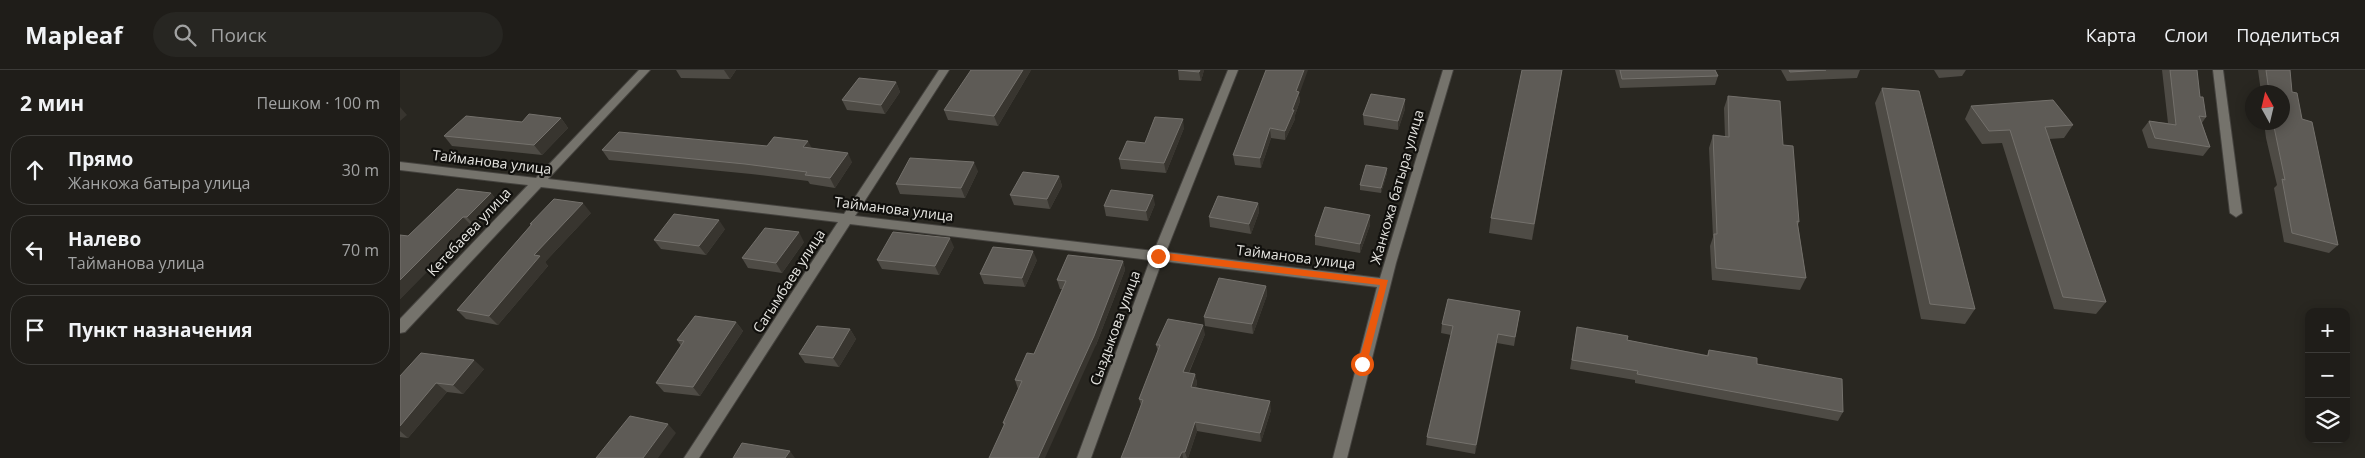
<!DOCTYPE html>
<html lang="ru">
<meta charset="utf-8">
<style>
:root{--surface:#1f1d19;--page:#272622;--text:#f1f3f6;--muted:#a1a2a2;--line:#3c3b38}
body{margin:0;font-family:"Open Sans",sans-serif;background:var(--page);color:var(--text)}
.controls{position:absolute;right:15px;bottom:15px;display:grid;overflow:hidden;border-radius:10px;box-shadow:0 2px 12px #0003}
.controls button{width:45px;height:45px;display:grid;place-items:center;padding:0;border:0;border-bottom:1px solid var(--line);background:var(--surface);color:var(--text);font:25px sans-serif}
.compass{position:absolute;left:1845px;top:15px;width:45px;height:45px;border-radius:50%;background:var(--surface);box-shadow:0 2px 12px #0003;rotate:352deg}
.stop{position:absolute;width:15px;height:15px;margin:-11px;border:4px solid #ea580c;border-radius:50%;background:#fff}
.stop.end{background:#ea580c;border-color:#fff;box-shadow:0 1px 5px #0008}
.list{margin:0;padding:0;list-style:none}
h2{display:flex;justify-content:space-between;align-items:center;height:65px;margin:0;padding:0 20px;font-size:21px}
h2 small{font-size:16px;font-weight:400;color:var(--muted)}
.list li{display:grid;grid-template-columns:32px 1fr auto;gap:15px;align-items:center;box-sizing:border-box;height:70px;margin:0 10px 10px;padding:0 10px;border:1px solid var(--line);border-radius:20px}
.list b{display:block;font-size:19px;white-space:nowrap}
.list p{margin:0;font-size:16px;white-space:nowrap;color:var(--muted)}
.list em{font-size:16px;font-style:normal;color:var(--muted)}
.icon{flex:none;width:28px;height:28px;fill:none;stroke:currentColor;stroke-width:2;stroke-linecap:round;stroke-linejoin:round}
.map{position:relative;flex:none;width:1965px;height:388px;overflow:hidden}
header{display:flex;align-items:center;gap:30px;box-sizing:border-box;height:70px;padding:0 25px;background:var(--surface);border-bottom:1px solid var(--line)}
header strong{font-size:24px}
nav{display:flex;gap:28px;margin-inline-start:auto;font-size:18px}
.search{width:350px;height:45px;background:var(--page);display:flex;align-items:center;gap:12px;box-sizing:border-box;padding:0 18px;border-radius:28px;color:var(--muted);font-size:19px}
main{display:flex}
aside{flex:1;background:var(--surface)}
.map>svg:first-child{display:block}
</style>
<header>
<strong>Mapleaf</strong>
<div class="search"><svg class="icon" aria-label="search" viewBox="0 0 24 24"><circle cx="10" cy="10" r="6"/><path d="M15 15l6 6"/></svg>Поиск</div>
<nav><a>Карта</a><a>Слои</a><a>Поделиться</a></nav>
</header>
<main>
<aside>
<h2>2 мин<small>Пешком · 100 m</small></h2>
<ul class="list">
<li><svg class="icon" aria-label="ahead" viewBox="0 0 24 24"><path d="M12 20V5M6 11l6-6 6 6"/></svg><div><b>Прямо</b><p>Жанкожа батыра улица</p></div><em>30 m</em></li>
<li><svg class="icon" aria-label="left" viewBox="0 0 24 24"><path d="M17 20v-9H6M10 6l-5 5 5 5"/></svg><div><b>Налево</b><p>Тайманова улица</p></div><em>70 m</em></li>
<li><svg class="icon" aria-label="arrive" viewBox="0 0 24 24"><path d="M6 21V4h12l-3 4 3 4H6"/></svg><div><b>Пункт назначения</b></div></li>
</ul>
</aside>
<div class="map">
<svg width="1965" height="388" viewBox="0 0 1965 388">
<rect width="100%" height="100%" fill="#292721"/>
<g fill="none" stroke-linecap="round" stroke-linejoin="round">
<g stroke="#45433f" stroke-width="2">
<g id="minor">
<path d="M239,0H250L148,109L444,144L539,0H549L455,146L754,181L828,0H838L766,182L980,208L1043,0H1053L996,193L947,388H933L977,217L762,191L691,388H677L750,190L450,154L299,388H284L438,152L141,117L5,262L0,263V249L128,115L0,100V92L136,108Z"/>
<path d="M1813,0H1823L1842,143L1836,147L1830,143Z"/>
</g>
</g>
<use href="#minor" fill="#75736c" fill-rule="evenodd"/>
</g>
<g fill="#4e4b45">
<path d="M276,0H336L330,9L281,8Z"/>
<path d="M631,0L598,56L548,50L544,40Z"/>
<path d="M778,0H804L801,11L779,10Z"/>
<path d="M1162,0L1132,170L1089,163L1091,148Z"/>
<path d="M1215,0H1315L1318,6L1315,15L1220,18Z"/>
<path d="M1381,0H1460L1457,8L1387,11Z"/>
<path d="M1534,0H1566L1562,6L1539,8Z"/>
<path d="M1762,0H1797L1800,27L1806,47L1802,53L1810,77L1803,86L1748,78L1742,60L1749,51L1768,53Z"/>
<path d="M1858,0H1890L1892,22L1902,49L1938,175L1929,183L1884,172L1874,118L1877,115L1866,68L1864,52H1882V22H1861Z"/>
<path d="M496,12L500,22L485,44L447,40L442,30Z"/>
<path d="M1482,18L1575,239L1565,254L1521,249L1475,33Z"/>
<path d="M899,25L900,31L895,45V49L885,70L871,68L861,98L835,95L833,85Z"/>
<path d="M1328,26L1383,75L1399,152L1398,155L1406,208L1400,220L1312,210L1310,176L1313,167L1309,78L1313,65L1325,67L1324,38Z"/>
<path d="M1571,36L1673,55L1664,68L1649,69L1706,232L1696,244L1654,239L1602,73L1582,74L1565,49Z"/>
<path d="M1005,39L998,60L964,55L963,45Z"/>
<path d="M161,48L168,58L142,85L52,76L44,66L122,52Z"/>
<path d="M784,58L766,103L721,99L719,89Z"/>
<path d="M367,76L412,78L452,92L435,118L410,114L408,111L351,104L209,90L202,80Z"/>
<path d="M987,98V103L981,123L960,120V115Z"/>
<path d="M578,101L565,128L500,124L496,114Z"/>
<path d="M659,106L662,116L650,139L614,135L610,125Z"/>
<path d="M91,123L99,133L76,157L72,156L0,229V165L8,166Z"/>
<path d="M858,133L859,142L851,164L810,157L809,147Z"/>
<path d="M755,134L748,151L706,146L704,136Z"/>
<path d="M191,143L145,192L148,196L98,255L66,249L57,240L131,155L130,154Z"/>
<path d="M970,145V155L960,183L915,175V166Z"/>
<path d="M325,159L306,185L261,179L254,170Z"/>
<path d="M404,172L382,203L348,198L342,188Z"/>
<path d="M554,177L539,205L482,199L477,190Z"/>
<path d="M637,190L625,217L584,214L580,204Z"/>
<path d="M723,191L725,200L696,275L604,355L603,353L618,319L615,310L634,284L662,219H660L657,210Z"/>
<path d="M866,216L867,225L853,264L805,256L804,247Z"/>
<path d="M1120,241L1114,276L1097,273L1075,384L1026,375L1027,367L1051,265L1041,263L1042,254Z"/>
<path d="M336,252L343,261L300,326L264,322L256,313L281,276L277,270Z"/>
<path d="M1177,257L1227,270L1307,285L1309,280L1357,294L1443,342L1438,351L1235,313V310L1170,299Z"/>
<path d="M450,259L456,269L439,297L405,293L399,284Z"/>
<path d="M805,264L789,303L795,304L797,313L796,317L871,340L861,372L797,361L788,388H721L727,373L741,335L739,329L758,281L756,275Z"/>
<path d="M84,299L63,324L47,322L8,368L0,367V306Z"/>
</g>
<g fill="#38352f">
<path d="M324,0H336L330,9Z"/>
<path d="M623,0H631L598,56L594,46Z"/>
<path d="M800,0H804L801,11L799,2Z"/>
<path d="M904,0H908L899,25L900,31L895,45V49L885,70V61L892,40L896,21Z"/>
<path d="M496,12L500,22L485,44L481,35Z"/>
<path d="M1005,29V39L998,60V51Z"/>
<path d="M0,37L7,45L0,51Z"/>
<path d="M161,48L168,58L142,85L134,75Z"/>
<path d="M783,49L784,58L766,103L764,93Z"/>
<path d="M870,58L871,68L861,98L860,88Z"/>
<path d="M408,71L413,80L403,77Z"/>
<path d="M448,83L452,92L435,118L430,108Z"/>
<path d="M574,92L578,101L565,128L561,118Z"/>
<path d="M987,98V103L981,123V118Z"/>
<path d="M659,106L662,116L650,139L647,129Z"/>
<path d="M91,123L99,133L76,157L67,147Z"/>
<path d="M753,125L755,134L748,151L746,141Z"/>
<path d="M183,133L191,143L145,192L148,196L98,255L89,246L134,185Z"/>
<path d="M858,133L859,142L851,164L849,154Z"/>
<path d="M970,145V155L960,183V174Z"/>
<path d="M63,147L72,156L0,229V210Z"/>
<path d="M319,150L325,159L306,185L299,176Z"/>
<path d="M399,162L404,172L382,203L376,193Z"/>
<path d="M550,168L554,177L539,205L535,196Z"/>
<path d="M633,181L637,190L625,217L622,208Z"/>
<path d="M723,191L725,200L696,275L645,388H638Z"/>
<path d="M866,216L867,225L853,264L852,254Z"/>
<path d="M336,252L343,261L300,326L293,317Z"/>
<path d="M803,255L805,264L785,311L783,302Z"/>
<path d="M450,259L456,269L439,297L433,288Z"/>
<path d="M1098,264L1097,273L1075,384L1076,375Z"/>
<path d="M74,290L84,299L63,324L53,315Z"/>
<path d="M795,304L797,313L793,326L791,317Z"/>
<path d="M36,313L47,322L8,368L0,361V356Z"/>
<path d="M870,331L871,340L861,372L860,363Z"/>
<path d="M795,352L797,361L788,388H787L785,382Z"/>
<path d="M268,354L276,363L258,388H243Z"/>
<path d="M390,381L395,388H385Z"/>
<path d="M782,382L783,388H779Z"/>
</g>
<g fill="#5e5b56" stroke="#74716c">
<path d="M571,0H623L594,46L544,40Z"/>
<path d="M778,0H800L799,2Z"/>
<path d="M866,0H904L896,21L899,22L892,40H894L885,61L870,58L860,88L833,85Z"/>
<path d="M1122,0H1162L1134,154L1091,148Z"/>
<path d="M1220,0H1315L1318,6L1222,9Z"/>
<path d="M1389,0H1426L1390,2Z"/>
<path d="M1770,0H1797L1800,27H1803L1806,47L1799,46L1810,77L1755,68L1749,51L1776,55Z"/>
<path d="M1866,0H1890L1892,22L1897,23L1902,49L1912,52L1938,175L1892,163L1882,109L1885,110L1873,52H1882V22H1869Z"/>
<path d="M459,8L496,12L481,35L442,30Z"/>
<path d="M1482,18L1519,21L1575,239L1530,234Z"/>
<path d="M971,24L1005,29L998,51L963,45Z"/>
<path d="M1328,26L1380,31L1383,75L1393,76L1399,152L1397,151L1406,208L1316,198L1314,164H1317L1313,65L1329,67Z"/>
<path d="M1653,30L1673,55L1645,57L1706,232L1663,227L1610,60L1589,61L1571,36Z"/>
<path d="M129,44L161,48L134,75L44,66L66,46L122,52Z"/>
<path d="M755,47L783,49L764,93L719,89L727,71L745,73Z"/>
<path d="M219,62L367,76L374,67L408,71L403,77L448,83L430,108L405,105L407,102L345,94L202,80Z"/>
<path d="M510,88L574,92L561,118L496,114Z"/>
<path d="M966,95L987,98L981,118L960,115Z"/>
<path d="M623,102L659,106L647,129L610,125Z"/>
<path d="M57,119L91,123L67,147H63L0,210V165L8,166Z"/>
<path d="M711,120L753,125L746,141L704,136Z"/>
<path d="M818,126L858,133L849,154L809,147Z"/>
<path d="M154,129L183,133L134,185L140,186L89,246L57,240L132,154H130Z"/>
<path d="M925,137L970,145L960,174L915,166Z"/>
<path d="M274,144L319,150L299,176L254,170Z"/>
<path d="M365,158L399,162L376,193L342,188Z"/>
<path d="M493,162L550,168L535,196L477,190Z"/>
<path d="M593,177L633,181L622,208L580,204Z"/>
<path d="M668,185L723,191L694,266L638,388H589L605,353H603L622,311L615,310L627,283L634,284L666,211L657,210Z"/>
<path d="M819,208L866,216L852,254L804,247Z"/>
<path d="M1048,229L1120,241L1115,267L1098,264L1076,375L1027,367L1053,256L1042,254Z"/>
<path d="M295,246L336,252L293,317L256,313L284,271L277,270Z"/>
<path d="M768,249L803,255L783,302L795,304L791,317L870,331L860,363L795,352L785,382H782L779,388H721L727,373L743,330L739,329L760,275H756Z"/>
<path d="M417,256L450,259L433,288L399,284Z"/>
<path d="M1177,257L1228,266L1227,270L1308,286L1309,280L1357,288V294L1442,309L1443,342L1237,304L1238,301L1172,290Z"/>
<path d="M21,283L74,290L53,315L36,313L0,356V306Z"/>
<path d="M230,346L268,354L243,388H196Z"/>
<path d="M342,373L390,381L385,388H333Z"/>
</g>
<path fill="#ea580c" d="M758,182L988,210L966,297L962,298L958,294L980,215L758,189L754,186Z"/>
<g text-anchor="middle" stroke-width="4.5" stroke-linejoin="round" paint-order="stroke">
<g font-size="14" fill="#e7e6e2" stroke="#11100d">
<text transform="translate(92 92) rotate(7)" y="5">Тайманова улица</text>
<text transform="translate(997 117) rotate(-74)" y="5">Жанкожа батыра улица</text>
<text transform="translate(494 139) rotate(7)" y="5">Тайманова улица</text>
<text transform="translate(69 162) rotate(-47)" y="5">Кетебаева улица</text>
<text transform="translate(896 187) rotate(7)" y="5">Тайманова улица</text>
<text transform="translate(389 211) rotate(-57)" y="5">Сагымбаев улица</text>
<text transform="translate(715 258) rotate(-70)" y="5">Сыздыкова улица</text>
</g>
</g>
</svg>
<div class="controls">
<button>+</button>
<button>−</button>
<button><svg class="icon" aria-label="layers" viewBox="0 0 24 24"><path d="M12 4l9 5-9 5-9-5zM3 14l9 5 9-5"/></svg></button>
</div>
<svg class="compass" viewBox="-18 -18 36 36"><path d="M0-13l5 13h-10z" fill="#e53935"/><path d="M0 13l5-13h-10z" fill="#a1a2a2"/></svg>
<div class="stop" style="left:962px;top:294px"></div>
<div class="stop end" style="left:758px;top:186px"></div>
</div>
</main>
